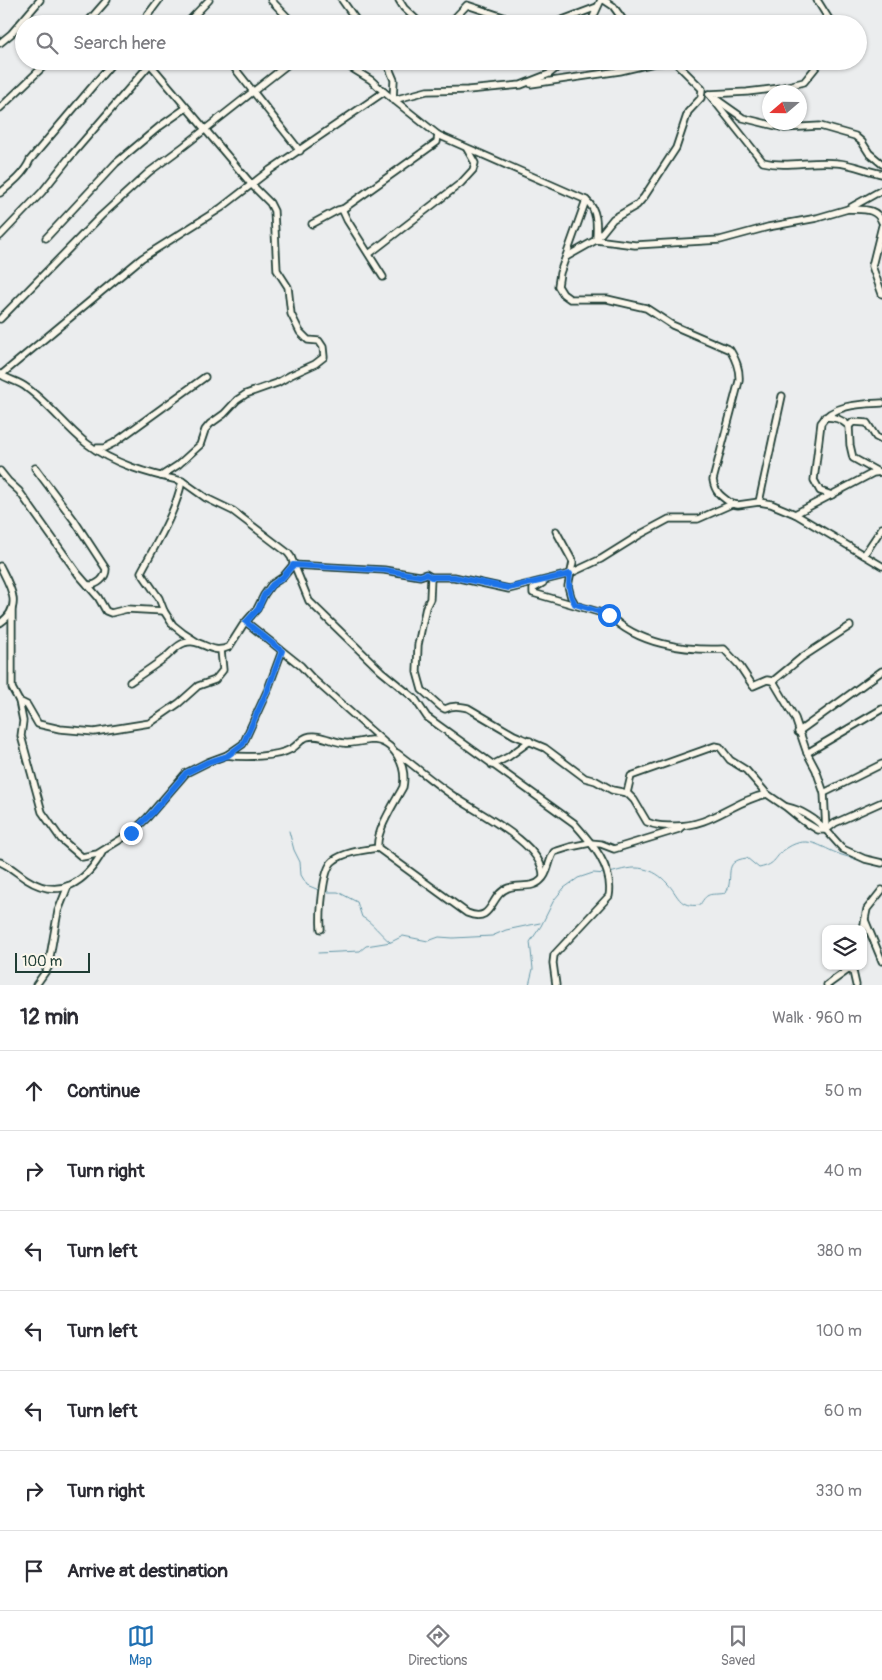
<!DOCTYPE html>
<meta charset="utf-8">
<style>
:root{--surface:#fff;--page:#f2f2f3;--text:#2b2b33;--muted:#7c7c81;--line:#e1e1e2;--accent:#1f6fb2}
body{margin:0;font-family:Pangolin,sans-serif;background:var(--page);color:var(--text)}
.controls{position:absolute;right:15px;bottom:15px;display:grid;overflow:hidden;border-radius:10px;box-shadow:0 1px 4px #0004}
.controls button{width:45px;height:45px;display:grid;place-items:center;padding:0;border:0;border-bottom:1px solid var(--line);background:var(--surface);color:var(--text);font:25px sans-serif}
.compass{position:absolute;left:762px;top:85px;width:45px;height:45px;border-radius:50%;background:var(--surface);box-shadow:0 1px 4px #0004;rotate:250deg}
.scale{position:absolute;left:15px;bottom:12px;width:75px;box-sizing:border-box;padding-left:5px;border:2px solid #1f3d34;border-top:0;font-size:14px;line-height:18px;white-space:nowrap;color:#1f3d34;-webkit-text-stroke:4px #fbf7ec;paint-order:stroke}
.stop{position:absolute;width:15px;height:15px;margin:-11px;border:4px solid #1a73e8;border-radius:50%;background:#fff}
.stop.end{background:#1a73e8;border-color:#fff;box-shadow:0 1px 5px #0008}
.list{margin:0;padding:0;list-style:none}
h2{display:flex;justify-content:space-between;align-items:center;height:65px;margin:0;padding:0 20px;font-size:21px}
h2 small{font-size:16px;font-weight:400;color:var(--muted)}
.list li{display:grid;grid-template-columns:32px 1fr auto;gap:15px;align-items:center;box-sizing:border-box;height:80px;padding:0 20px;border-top:1px solid var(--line)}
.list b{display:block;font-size:19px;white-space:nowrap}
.list em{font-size:16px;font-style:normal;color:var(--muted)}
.icon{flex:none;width:28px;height:28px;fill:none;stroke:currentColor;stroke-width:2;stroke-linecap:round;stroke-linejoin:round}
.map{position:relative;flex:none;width:882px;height:985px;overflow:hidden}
.search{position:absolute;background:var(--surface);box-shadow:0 1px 4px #0004;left:15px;right:15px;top:15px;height:55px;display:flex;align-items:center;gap:12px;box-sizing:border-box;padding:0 18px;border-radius:28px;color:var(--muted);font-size:19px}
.sheet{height:625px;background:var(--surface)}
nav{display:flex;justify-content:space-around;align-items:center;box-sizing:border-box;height:70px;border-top:1px solid var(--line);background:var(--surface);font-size:14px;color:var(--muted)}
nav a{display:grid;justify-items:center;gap:2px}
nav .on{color:var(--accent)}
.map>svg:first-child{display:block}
</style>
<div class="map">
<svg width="882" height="985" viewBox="0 0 882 985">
<rect width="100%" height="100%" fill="#ebedee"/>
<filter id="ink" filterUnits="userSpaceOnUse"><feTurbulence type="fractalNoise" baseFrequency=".02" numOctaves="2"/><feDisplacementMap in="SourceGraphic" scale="10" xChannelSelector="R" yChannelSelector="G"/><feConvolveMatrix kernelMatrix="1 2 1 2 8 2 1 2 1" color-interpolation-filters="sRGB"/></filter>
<g filter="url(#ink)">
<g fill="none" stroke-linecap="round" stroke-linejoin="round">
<g stroke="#6598a8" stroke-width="1">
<path d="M289,831L294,850L300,862L301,875L307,885L321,891"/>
<path d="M610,873C621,870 632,866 644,869C653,871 661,876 667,883C679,895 678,908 700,905C708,890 712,896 726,893C735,877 721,861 747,858L759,868C778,864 773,857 787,848C810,833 823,850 845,856C852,858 859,860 867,863"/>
<path d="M325,892H338L357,902L362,917C373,923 380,934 390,942"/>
<path d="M318,953L360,951L366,946L391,942L403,936L428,941L439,937L453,938L492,936L506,930L540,923"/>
<path d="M529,985L533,969L530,942L541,926L554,900L564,888L578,878L593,873L606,874"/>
</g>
<g stroke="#1f3d34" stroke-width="9">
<g id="minor">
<path d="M271,0L294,24"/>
<path d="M342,0L359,24"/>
<path d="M399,0L404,8L421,24"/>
<path d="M604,0L613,6L626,24"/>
<path d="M817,0L832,24"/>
<path d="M86,24L107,0"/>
<path d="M141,24L159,0"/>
<path d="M186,24L209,0"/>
<path d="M449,24L467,5L515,21L557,22L597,7"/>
<path d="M590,24L601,0"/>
<path d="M0,43L11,34L40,0"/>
<path d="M229,61L300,151"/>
<path d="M340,61L371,80L384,92L438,135L586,200C598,210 597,226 596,240L566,257"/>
<path d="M386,61L394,80L393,100L427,91L468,90L521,85L549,74L565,61"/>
<path d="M674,61L702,89L701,98L688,112L676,148L644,197L637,205L613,219L596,240L635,245L720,240L768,227L817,218L848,209L882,190"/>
<path d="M150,64L252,185L270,203L274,211L277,270L288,287L291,314L300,332L308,340L319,341L323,347L324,357L315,364L291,375L277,383L246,394L237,400L224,414L210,424L205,430L200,445L178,465L161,476"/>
<path d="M531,84L620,71L654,63L675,62"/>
<path d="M709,94L763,162C787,168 812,160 837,163C852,164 867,171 882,174"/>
<path d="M709,94L747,92L780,88L804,82L821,61"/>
<path d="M716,99L743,118L784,128L820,126L855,136L862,142L869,153L882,164"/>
<path d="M0,108L49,61"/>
<path d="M0,193C11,184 24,174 30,160L114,61"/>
<path d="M586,200L560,273L558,286L563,294L570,299H607L646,308L672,325L730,350C736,360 740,369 739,381L713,480C715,493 722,497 732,504"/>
<path d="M342,209L347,220L383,277"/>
<path d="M848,209C862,210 876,207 882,222"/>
<path d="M312,224L338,210L343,209L437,142L438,135"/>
<path d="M882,226L872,266L882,294"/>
<path d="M0,236L42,192L69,158L151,63"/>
<path d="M46,238L116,163L159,127L186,108"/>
<path d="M369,254L461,183L473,170L475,163L467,149"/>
<path d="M0,319L101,216L149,172L184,146L292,61"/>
<path d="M0,374C8,380 19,381 27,388C49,404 65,426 86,443C113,464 149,474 182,481C175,514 157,542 141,572L159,598L164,611L173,625L183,633L197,642"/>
<path d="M1,375L142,258L221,208L270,170L384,92"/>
<path d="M825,417C835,417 841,419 849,426L850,445L853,458L878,472"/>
<path d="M849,426L853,422L867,423L876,437L882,440"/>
<path d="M97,448H104L114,443L205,377"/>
<path d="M35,468L74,520L106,569C106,578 97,586 88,585"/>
<path d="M0,471L8,481L19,491L78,574L98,597L106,611L111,613L127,609L164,611"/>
<path d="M182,481L206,498L233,511L288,553L291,557L309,601L381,671L415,699L427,717L574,823C591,842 614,868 609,896L554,955L553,963L556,985"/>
<path d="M832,495L820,491L814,480L821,423C833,404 862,404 882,403"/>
<path d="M759,502L782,396"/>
<path d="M795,514L882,566"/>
<path d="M556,531L573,562L568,586L571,597L575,604"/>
<path d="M864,555L882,528"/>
<path d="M0,566C10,586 24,607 0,623"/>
<path d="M431,577L430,599L426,607L418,645L417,672L422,690L441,707L445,709C453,705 459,706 468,708L514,735L545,748L585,778L596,781L612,790L627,793L634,800L647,822C656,826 663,826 673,826C712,827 732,801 767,794L786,807L803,821L818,830H826L835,823L882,802"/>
<path d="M543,583L533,589V593L609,615C637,644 685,651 724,649L739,665L753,686L767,680L773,681L801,658L850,626"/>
<path d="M12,610V688L19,701L27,705L38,724L60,729L94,732L150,723L179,703L198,686L215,680L223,670L221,650"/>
<path d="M246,622L301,666L312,678L384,742"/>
<path d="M773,681L795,718L807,753L816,770L824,793L826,830L843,849L865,859L882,863"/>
<path d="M130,682C142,674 154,666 166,657C171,653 177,645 184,643C202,637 209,656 229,647L243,625L257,609L264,595L271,585L283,577L293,565L384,570L420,576L426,574L431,577H454L509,589L569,574L601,559L641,534L669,519H698L732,504L738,505L759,502L771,504L795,514L873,473L882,472"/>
<path d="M19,701L23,721L21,736L42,812L61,839L82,857L97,854L131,833L147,818L186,773L208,762L227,755L243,744L268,689L282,651"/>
<path d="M798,732L882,671"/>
<path d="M397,753C416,767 433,782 452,795C476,812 544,844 543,876"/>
<path d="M807,753L882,709"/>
<path d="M227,755C243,758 277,757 291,749C297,746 301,739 307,737C319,733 332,742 344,743C353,744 362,741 371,740C395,740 407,767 403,787C395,802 375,832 378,848L467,913C494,924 489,895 508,888C519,884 533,889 541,880C549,873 548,861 554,852L570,847L590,843L601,844L614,849L679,829L682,826"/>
<path d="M492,765L508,757L530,741"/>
<path d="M627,793L631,776L715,746L720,747L730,760L746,770L767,794"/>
<path d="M824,793L882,764"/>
<path d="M787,807C801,810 816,819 826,830"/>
<path d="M0,862C10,866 17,873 26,879C60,901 86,882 103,851"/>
<path d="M865,920L882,961"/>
<path d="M321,929C320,916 322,870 333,861C344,852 364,850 378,848"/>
<path d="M863,929L867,909L882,890"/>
<path d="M36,985L48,968L58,911L68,886"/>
<path d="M827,985L852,967L856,985"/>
</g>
</g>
<use href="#minor" stroke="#fbf7ec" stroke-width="5.5"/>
</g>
</g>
<g fill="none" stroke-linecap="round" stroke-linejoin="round" filter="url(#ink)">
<path stroke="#1a73e8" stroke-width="6" d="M131,833L152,813L186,773L208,762L227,756L243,744L268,689L282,651L246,622L258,609L264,595L272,585L283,577L293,565L384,570L420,576L426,574L431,577H454L509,588L570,574C568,586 569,594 575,604L609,615"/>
</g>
</svg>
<div class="controls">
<button><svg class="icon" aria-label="layers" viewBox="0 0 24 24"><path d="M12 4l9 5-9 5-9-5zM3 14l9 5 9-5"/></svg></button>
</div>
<svg class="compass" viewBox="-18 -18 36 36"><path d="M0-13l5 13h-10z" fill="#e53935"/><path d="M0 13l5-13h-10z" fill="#7c7c81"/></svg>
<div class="scale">100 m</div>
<div class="stop" style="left:609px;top:615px"></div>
<div class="stop end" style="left:131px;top:833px"></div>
<div class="search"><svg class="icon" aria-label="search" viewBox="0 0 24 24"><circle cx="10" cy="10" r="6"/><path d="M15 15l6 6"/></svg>Search here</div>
</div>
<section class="sheet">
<h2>12 min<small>Walk · 960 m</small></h2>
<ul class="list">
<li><svg class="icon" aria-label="ahead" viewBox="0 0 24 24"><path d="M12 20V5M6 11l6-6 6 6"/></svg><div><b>Continue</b></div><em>50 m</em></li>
<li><svg class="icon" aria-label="right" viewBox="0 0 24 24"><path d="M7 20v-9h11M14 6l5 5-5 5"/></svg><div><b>Turn right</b></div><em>40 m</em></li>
<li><svg class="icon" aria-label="left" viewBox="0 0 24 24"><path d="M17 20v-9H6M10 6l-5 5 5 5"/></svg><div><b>Turn left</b></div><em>380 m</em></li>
<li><svg class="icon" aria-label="left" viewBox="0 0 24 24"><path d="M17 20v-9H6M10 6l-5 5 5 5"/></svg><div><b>Turn left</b></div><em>100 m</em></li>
<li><svg class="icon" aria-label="left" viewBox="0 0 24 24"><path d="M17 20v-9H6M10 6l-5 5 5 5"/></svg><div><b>Turn left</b></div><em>60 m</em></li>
<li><svg class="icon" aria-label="right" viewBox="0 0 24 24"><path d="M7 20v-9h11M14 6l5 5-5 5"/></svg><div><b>Turn right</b></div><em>330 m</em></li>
<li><svg class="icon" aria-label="arrive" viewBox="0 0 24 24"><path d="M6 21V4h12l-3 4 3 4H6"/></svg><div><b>Arrive at destination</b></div></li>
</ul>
</section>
<nav>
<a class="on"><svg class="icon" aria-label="map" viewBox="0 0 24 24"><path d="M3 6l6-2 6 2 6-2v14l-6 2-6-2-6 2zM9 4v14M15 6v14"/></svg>Map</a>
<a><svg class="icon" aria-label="directions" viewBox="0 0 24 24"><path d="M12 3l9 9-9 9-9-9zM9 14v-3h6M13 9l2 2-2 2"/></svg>Directions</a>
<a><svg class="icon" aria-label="saved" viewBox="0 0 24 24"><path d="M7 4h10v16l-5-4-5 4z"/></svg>Saved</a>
</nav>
